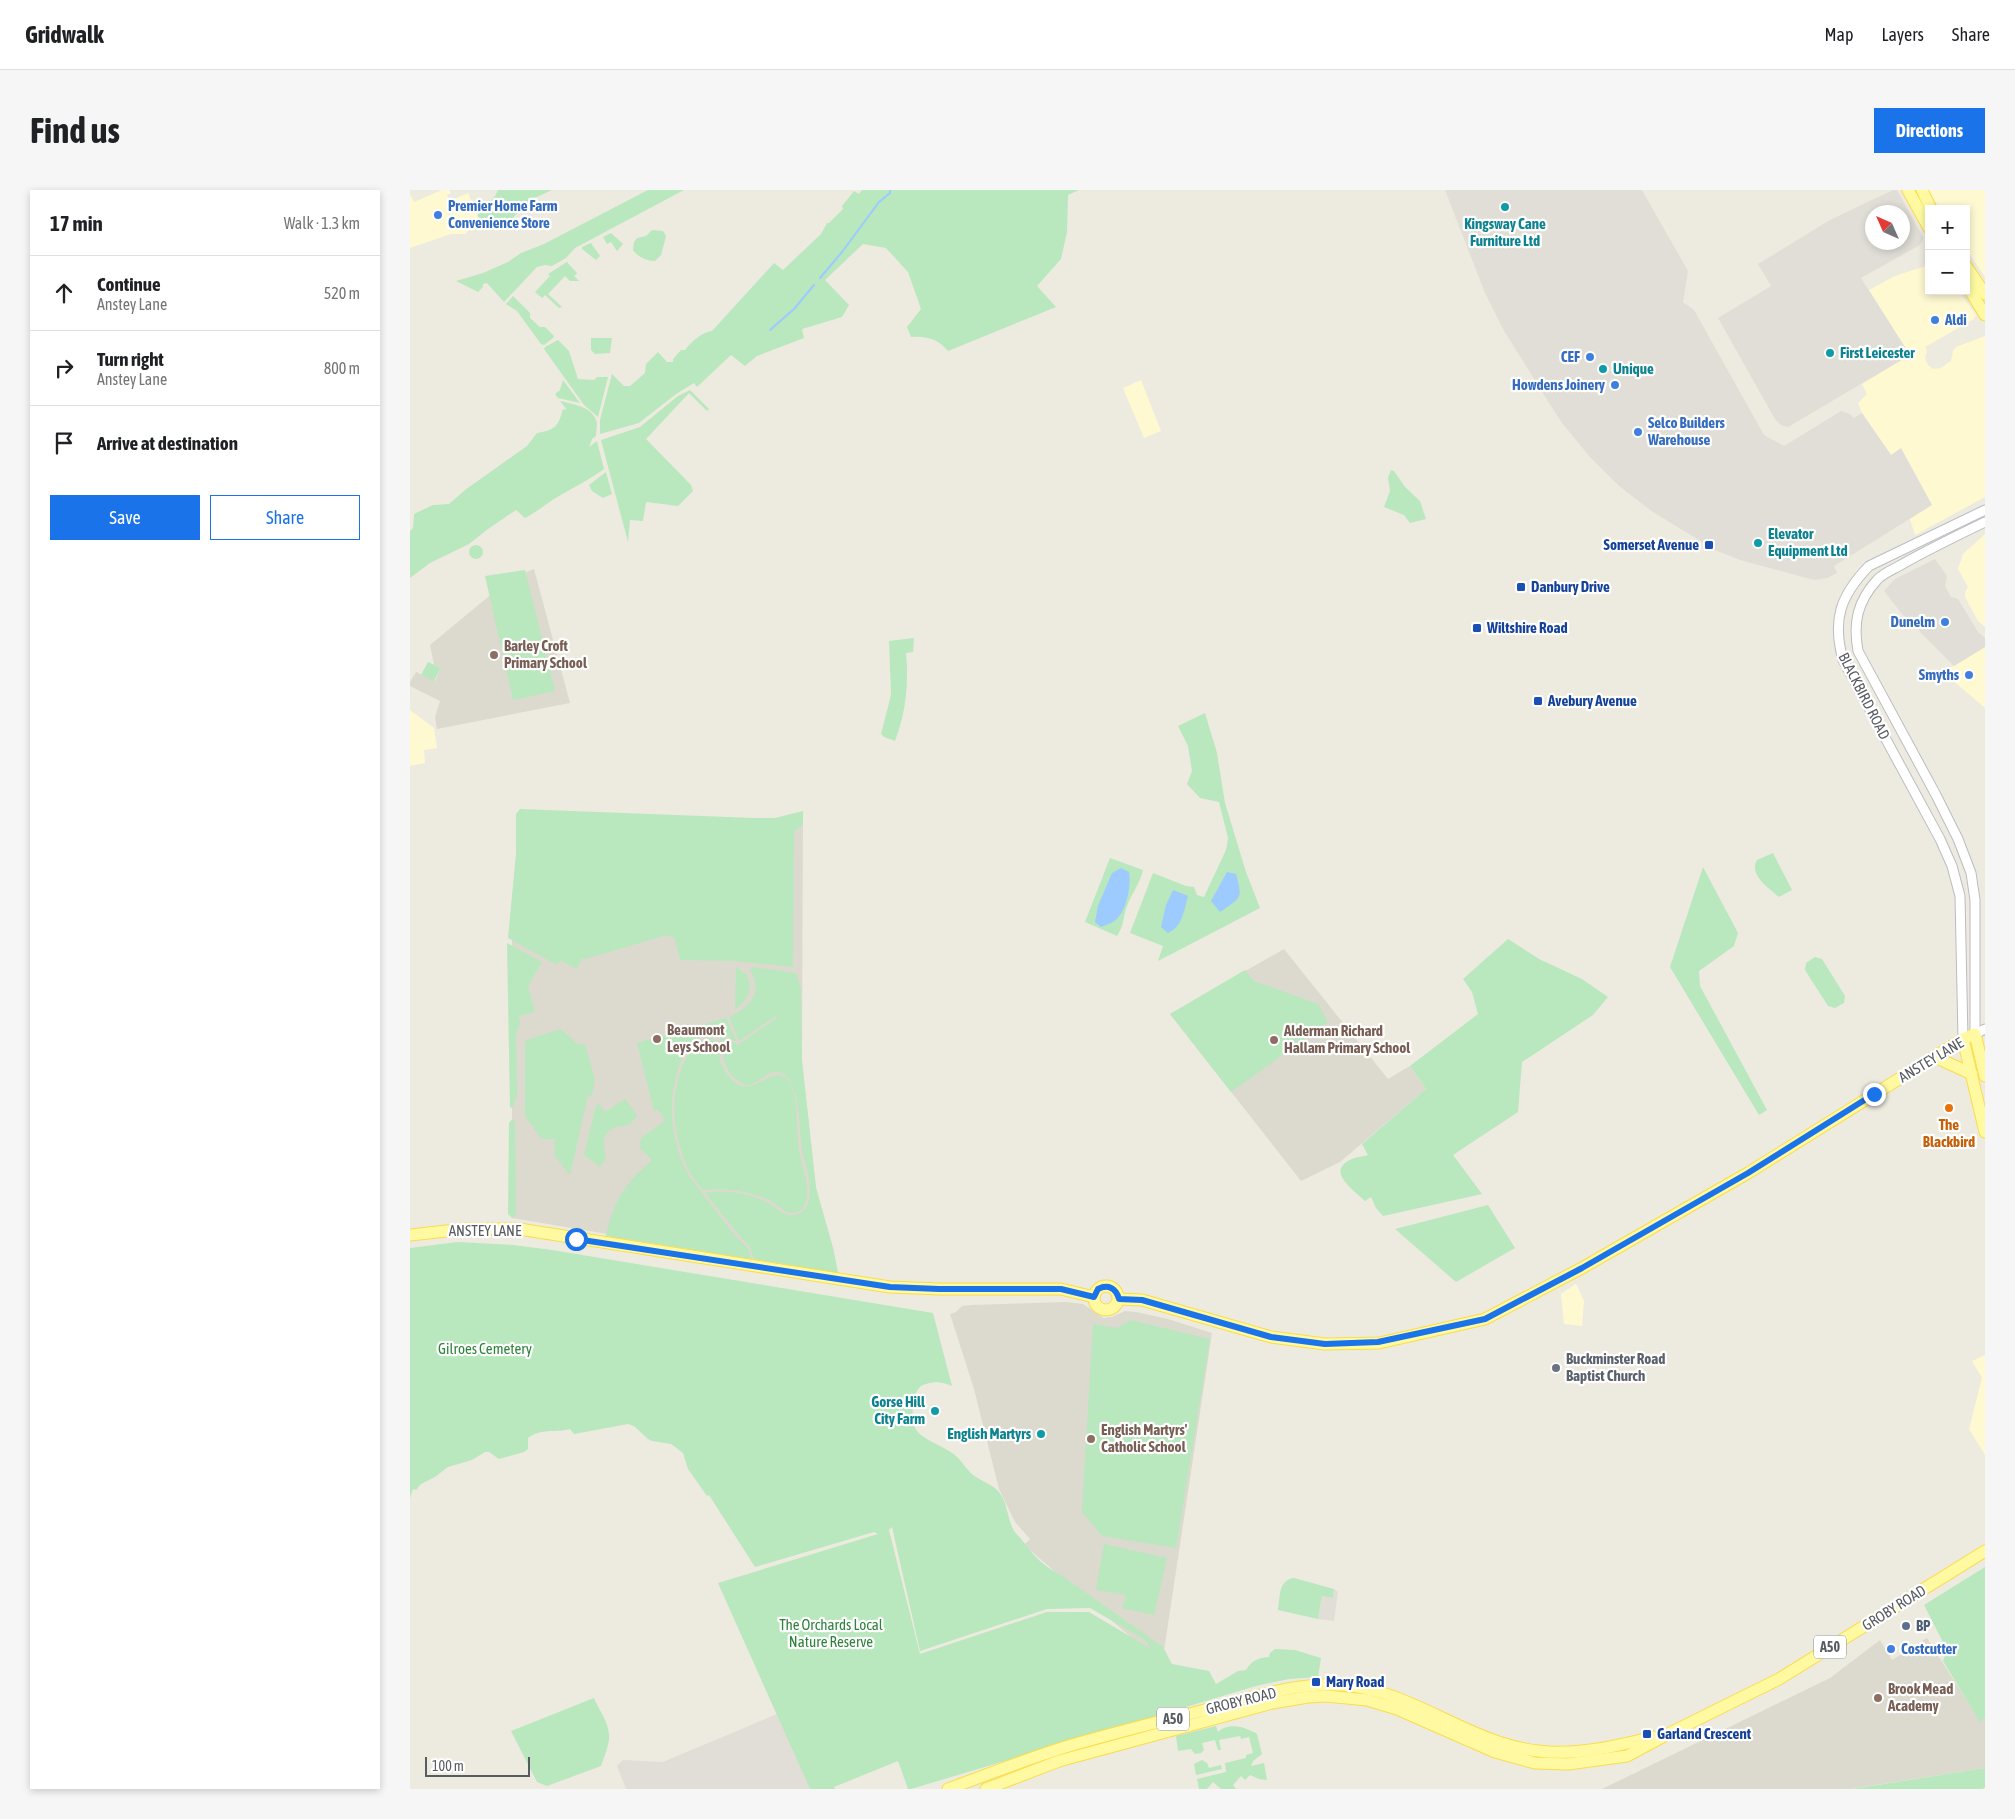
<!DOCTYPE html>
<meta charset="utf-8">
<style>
:root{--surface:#fff;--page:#f6f6f6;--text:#202124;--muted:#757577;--line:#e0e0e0;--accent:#1a73e8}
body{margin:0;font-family:"Asap Condensed",sans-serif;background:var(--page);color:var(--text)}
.controls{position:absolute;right:15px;top:15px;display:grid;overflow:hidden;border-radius:0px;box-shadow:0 2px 8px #0003}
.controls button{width:45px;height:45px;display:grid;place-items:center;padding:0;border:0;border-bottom:1px solid var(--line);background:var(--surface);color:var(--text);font:25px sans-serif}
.compass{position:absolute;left:1455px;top:15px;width:45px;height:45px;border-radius:50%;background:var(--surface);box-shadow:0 2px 8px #0003;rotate:315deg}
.scale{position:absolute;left:15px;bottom:12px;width:105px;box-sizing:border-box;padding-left:5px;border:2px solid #585b62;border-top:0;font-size:14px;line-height:18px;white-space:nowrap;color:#585b62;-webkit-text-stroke:4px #fff;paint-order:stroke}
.stop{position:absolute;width:15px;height:15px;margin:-11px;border:4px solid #1a73e8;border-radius:50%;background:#fff}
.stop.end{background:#1a73e8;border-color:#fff;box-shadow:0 1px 5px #0008}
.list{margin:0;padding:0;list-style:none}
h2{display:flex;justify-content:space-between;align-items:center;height:65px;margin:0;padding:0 20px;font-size:21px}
h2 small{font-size:16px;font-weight:400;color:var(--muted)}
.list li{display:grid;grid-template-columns:32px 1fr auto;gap:15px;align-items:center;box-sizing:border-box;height:75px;padding:0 20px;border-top:1px solid var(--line)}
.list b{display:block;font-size:19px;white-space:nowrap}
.list p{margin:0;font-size:16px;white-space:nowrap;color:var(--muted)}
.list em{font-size:16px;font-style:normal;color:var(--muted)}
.actions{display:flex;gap:10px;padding:15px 20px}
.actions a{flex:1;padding:11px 0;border:1px solid var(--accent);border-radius:0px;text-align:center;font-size:18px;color:var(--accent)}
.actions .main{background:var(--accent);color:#fff}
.icon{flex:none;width:28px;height:28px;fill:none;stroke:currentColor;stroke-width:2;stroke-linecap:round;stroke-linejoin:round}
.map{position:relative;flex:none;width:1575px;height:1599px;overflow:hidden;border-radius:0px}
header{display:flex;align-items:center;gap:30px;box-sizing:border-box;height:70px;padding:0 25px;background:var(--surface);border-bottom:1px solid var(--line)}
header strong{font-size:24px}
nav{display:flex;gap:28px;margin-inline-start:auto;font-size:18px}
.intro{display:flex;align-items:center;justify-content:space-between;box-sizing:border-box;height:120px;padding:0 30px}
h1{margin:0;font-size:35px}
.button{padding:12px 22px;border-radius:0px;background:var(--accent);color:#fff;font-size:18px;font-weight:700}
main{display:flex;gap:30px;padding:0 30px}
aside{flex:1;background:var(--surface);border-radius:0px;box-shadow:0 2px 8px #0003}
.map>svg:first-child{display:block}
</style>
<header>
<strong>Gridwalk</strong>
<nav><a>Map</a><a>Layers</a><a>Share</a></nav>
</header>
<div class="intro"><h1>Find us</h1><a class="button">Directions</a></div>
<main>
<aside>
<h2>17 min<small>Walk · 1.3 km</small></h2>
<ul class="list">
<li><svg class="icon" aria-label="ahead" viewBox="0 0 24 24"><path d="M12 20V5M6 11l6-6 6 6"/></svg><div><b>Continue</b><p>Anstey Lane</p></div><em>520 m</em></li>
<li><svg class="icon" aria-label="right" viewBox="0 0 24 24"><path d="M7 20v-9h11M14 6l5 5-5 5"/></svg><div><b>Turn right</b><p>Anstey Lane</p></div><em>800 m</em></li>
<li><svg class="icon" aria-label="arrive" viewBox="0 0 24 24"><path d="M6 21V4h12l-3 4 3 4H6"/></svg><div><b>Arrive at destination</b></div></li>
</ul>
<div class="actions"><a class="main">Save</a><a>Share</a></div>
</aside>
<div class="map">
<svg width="1575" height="1599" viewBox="0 0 1575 1599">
<rect width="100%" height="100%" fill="#edebdf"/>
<g fill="#fff9d2">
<path d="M32,0H39L41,3L37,5L40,11L58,3L67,23V31L55,44H41L0,58V4L4,12Z"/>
<path d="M1517,0H1575V87L1556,59V19H1530Z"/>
<path d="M1519,75V101H1549L1566,125L1564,129L1515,157L1517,160L1515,168L1518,175L1523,179L1531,178L1541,171L1543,161L1546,157L1575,146V307L1505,345L1500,329L1522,315L1491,259L1481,265L1452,223L1448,213L1457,204L1452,194L1500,165L1459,100L1485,86Z"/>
<path d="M731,190L751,241L734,248L713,198Z"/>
<path d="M1575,344V437L1568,431L1555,407V402L1558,397L1548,379L1553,364Z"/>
<path d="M1575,457V518L1533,482Z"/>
<path d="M0,520L24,538L27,558L14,560L15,573L0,576Z"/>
<path d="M1166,1094L1174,1111L1172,1136L1154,1134L1151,1104Z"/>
<path d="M1575,1165V1265L1559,1239L1572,1188L1562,1171Z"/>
</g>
<g fill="#e0ded7" fill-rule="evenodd">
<path d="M1035,0H1232L1278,81L1273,112L1284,120L1354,245L1374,256L1431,221L1440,224L1444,228L1452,223L1481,265L1491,258L1522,315L1424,376L1427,383L1417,388L1404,390L1330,370L1305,360L1243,322L1209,296L1180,267L1152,233L1139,213L1093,139L1075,103Z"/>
<path d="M1483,0H1487L1513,47V50L1510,55L1451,88L1500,165L1378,237L1371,235L1365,229L1308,128L1361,96L1348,74L1420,30ZM1492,22V52H1462V22Z"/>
<path d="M1525,369L1537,386L1535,396L1541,407L1548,409L1568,442L1575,448V457L1544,476L1493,425L1474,401L1485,389Z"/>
<path d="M924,1399L928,1402L924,1431L908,1429L912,1406L923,1408Z"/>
<path d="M367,1524L400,1599H216L207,1576L213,1570L253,1572Z"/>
</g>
<g fill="#dcdace">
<path d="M124,379L160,513L27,539L25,527L30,511L0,496V492L6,482L25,491L31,478L24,475L20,455L102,387Z"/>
<path d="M280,630L393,632L392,871L406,998L423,1058L428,1083L102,1028V750Z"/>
<path d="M874,759L978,889L1000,876L1016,899L930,972L891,991L760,824Z"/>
<path d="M656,1112L673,1114L694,1128L702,1127L715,1121L726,1122L758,1129L802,1143L752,1474L614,1355L620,1349L605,1332L589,1299L564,1199L540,1124L546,1122L552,1116L561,1115Z"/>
<path d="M1517,1448L1570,1531L1575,1528V1578L1440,1599H1192L1420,1488L1470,1450L1482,1470Z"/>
</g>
<g fill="#b9e7be" fill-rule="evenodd">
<path d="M88,0H142L120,10L94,37L72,38L68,25L85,6Z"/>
<path d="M238,0H274L165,58L156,68L142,76L135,75L127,77L94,112L77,93L73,94V97L68,102L46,91L73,83L98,72L111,63L134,54Z"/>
<path d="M452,0H669L658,5L657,42L651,69L627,96L646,117L538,161C528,149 517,146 501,147L497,137L511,119L498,82L476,58L453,54L415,90L439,115L432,127L392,139L394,148L347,166L335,176L321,165L287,197L284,193L266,204L229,233L190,244V230L202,184L214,196H220L235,183L236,174L248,162L257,172H263V169L271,160H275C281,152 292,142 302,141L364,73L373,80L411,44L417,33H419L433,19L432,16L444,1L449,4Z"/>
<path d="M242,40L253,41L256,46L251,65L245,71C237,71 228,67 223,60L224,52L227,48L236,46Z"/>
<path d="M201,43L213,54L207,61L201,52L197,54L193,47Z"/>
<path d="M181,53L190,66L186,70L172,59V57Z"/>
<path d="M157,72L167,83L164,86L169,91H160L155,86L138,104L152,117L149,118L135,105L132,108L125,102L140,86L138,84Z"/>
<path d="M103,106L120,123V128L130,137H135L144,146L143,148L134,155L131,154L107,121L96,114Z"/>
<path d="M181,148H202L200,163L185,164L181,160Z"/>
<path d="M148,150L159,161L168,189L184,190L187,187H198L188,227L174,215L134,159L135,157Z"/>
<path d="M153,190L170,213L148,208L145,204L150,200Z"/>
<path d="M280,200L299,219L297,221L279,203L236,249L281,295L283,301L268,316L236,312L233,331L220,330L218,352L191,250L230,237L268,206Z"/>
<path d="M150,211C162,214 181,216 186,230C188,234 186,241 186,246L182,249L179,257L187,251L194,279C179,290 164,297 149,306C137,313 127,322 115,328L106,320L78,339L59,354L20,373L0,388V341L3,338L4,324L23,315L39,314L55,300L117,256L127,243C145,240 148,237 153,219L157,220Z"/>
<path d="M981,280L984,281L995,297L1010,311L1016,329L1000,333L994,325L974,317L980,301L978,288Z"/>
<path d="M196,282L202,304L193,308L182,301L179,295Z"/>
<circle cx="66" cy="362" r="7"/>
<path d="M115,380L145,501L103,510L75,386Z"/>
<path d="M504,448L503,462L496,463C499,492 496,523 485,551L474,547L471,544L481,505L479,451Z"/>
<path d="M18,472L31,478L24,491L11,485Z"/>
<path d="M795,523L807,563L815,613L836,682L850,718L748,771L753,756L720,743L743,683L776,696L784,697L787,705L794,707L816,660L818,648L809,612L790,608L777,594L782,581L778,556L768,536Z"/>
<path d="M110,619L344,628H365L393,621V634L384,642L383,777L326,771L270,770L265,749L257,745L175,769L172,768L167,779L150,770L147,775L98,748L106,663V624Z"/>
<path d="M1363,663L1382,700L1369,707C1360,699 1338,685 1347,670Z"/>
<path d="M700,668L733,680C730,693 722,703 717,716C713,727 714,736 707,746L675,732Z"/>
<path d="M1293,677L1328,743L1324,756L1289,781L1290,796L1357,920L1349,925L1260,777Z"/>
<path d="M1098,749L1129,769L1172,789L1198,807L1183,825L1112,872L1108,922L1043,965L1072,1004L973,1026L966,1018L961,1007L955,1011C946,1002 917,983 938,971C944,967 951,967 958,965L952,954L1016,899L1000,876L1068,824L1062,802L1053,789Z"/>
<path d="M97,753L132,772L118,796L125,822L109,826L110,834L106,843L107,904L103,917L100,918Z"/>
<path d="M1405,767L1412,769L1435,806L1434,813L1425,818L1418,816L1395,780L1396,773Z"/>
<path d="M326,777L337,785C343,799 338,811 325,819Z"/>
<path d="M343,777L386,783L391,799L392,871L406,998L423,1058L428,1083L344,1069L340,1057L328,1044L295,1003C315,999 341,1004 358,1013C365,1016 370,1023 378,1025C381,1026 385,1025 389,1024C407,1015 398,983 394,968C388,947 393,885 367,882C355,881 348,895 336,895C314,886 313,868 310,848H316L328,855L368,827L366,826L329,851L319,827C339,818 354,803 340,780Z"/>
<path d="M835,780L844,791L908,814L918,832L821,902L760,824Z"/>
<path d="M316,828L327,852L315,845L294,846L291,844L289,836Z"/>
<path d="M286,837L289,847C283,855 276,860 272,869C256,905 260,952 279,986L325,1046L338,1058L341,1069L196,1046C204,1009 215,994 242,970L230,958L231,948L255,931L251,923L246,919L244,921L227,853Z"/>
<path d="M151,839L167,854H175L185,890L182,906L178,905L160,985L144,965L145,949H132L115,926V852L119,849Z"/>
<path d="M300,848L307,852C310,859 308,867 311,874C337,925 358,871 377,889C389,901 386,943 389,960C391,977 403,999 394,1016C391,1020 387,1023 381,1023C373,1022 368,1015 361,1011C344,1002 312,997 293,1000C288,993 281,987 278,978C272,966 268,951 266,938C261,910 268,856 300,848Z"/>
<path d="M215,909L227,925C220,938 214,935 203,938C189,946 195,955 196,968L190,977L174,965L186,915L188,913L195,922Z"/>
<path d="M102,929L105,933L106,1025L102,1028L98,1024L99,933Z"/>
<path d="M1078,1015L1105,1058L1046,1092L985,1039Z"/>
<path d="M48,1052L103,1055L142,1060L523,1123L542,1196C533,1192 525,1191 516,1194C507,1196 505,1204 504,1212C497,1246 515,1247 539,1261C548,1266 552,1273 558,1280C566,1290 580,1292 589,1302C598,1313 597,1329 604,1341C606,1344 610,1347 612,1350C625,1367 632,1375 651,1385L753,1457L762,1474L799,1481L806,1494L828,1481L836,1480C842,1470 848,1468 859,1467L860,1463L865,1459L885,1460L911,1468L908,1487L879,1489L846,1496L501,1599H498L488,1571L424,1597L425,1599H400L308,1393L468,1344L464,1342L345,1377L299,1305L297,1306L278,1279L273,1263L261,1254L242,1251L238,1249L224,1236L218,1234L164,1244L160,1239C145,1243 131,1238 118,1248V1259L114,1262L89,1269L79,1262H75L62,1270L38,1277L25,1287L11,1294L6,1300L3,1299L0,1308V1058ZM482,1337L510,1461L637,1419L680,1418L735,1450L743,1460L679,1422H637L510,1464L479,1340Z"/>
<path d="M720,1130L800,1149L766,1358L692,1346L672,1322L683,1134L707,1138Z"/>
<path d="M694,1354L757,1368L744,1425L712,1418L716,1405L686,1400Z"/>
<path d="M1575,1377V1528L1570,1532L1533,1471L1537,1460L1514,1415Z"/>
<path d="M884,1388L924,1399L923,1408L912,1406L908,1429L868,1420C870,1408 868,1390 884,1388Z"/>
<path d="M184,1508C189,1520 198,1531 199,1545C200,1554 194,1567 191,1576L137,1596L127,1592L101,1541Z"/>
<path d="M806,1536L808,1542C819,1532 835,1537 847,1544L852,1564L843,1571L841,1576L854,1573L857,1590L849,1589L840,1585L835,1590L831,1586L823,1595L826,1599H811L803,1592L797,1599H789L787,1589L816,1582L815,1573L836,1568V1565L843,1563L839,1547L831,1549L830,1546L809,1550L811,1560H808L805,1550L792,1553L794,1560L791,1563L785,1564L781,1559L768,1561L766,1546Z"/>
<path d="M792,1570L797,1573L799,1578L811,1575L812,1579L786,1585L784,1574Z"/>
<path d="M1575,1578V1597L1573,1599H1442Z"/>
</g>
<g fill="#9dcaff">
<path d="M711,678L719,682C721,697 717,723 703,732C700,734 695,735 691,737L685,732L688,716L702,683Z"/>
<path d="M817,682L826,684C833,710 831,707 810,722L801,711Z"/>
<path d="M763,700L778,706C774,720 773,736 758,743L751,737L756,715Z"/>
</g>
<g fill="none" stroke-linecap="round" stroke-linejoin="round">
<g stroke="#9dcaff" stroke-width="2">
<path d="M410,88L432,62L469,12L480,3V0"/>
<path d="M360,140L384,119L404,95"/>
</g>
<g stroke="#babcc2" stroke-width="11">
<g id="minor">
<path d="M1575,332C1546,346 1517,360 1489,376C1482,380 1472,384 1467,390C1447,412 1443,433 1448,461L1526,605L1548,649L1561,683L1565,710V844L1575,839"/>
<path d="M1553,849L1550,706L1542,676L1530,649L1433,470C1422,430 1430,406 1459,376L1575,320"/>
</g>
</g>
<g stroke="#fbdc4a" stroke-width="13">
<g id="major">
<path d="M1498,0L1519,38"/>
<path d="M1512,0L1521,19"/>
<path d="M1556,76L1575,104"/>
<path d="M1556,94L1575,125"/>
<path d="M1553,849L1575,942"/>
<path d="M1525,867L1562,884"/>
<path d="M0,1045L55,1039H109L480,1097L529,1099H651L684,1107"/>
<circle cx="696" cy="1108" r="12"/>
<path d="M709,1109L732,1110L861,1147L915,1154L969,1153L1075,1129L1172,1078L1338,983L1553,849L1565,844L1575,886"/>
<path d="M538,1599C576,1585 614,1570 652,1558C698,1544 745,1533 791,1521C837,1509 884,1492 932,1495C1002,1500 1058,1553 1128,1561C1166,1566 1207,1556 1243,1547"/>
<path d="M576,1599L649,1571L862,1513L898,1507L916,1506L957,1510L987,1519L1085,1562L1125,1573L1158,1574L1217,1566L1260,1543L1369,1489L1575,1361"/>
</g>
</g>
<use href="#minor" stroke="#fff" stroke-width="9"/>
<use href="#major" stroke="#fffaa2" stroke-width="11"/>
</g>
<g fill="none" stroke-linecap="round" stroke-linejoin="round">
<path stroke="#1a73e8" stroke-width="6" d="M166,1049L480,1097L529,1099H651L684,1107L688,1099C698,1094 706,1098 709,1109L732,1110L861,1147L915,1154L968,1152L1075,1129L1172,1078L1338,983L1464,904"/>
</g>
<g fill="#0f9aa8" stroke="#fff" stroke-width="2">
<circle cx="1095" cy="17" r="5"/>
<circle cx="1420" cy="163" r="5"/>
<circle cx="1193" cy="179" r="5"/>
<circle cx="1348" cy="353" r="5"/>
<circle cx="525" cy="1221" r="5"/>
<circle cx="631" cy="1244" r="5"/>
</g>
<g fill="#3f7fe0" stroke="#fff" stroke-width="2">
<circle cx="28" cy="25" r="5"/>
<circle cx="1525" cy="130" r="5"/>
<circle cx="1180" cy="167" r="5"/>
<circle cx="1205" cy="195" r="5"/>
<circle cx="1228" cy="242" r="5"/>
<circle cx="1535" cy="432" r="5"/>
<circle cx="1559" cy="485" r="5"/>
<circle cx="1481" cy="1459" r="5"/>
</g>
<g fill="#1a4fb4" stroke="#fff" stroke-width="2">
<rect x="1294" y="350" width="10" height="10" rx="2.5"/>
<rect x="1106" y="392" width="10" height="10" rx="2.5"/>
<rect x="1062" y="433" width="10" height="10" rx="2.5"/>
<rect x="1123" y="506" width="10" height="10" rx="2.5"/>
<rect x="901" y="1487" width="10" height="10" rx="2.5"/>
<rect x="1232" y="1539" width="10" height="10" rx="2.5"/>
</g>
<g fill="#8d6e63" stroke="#fff" stroke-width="2">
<circle cx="84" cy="465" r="5"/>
<circle cx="247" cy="849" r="5"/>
<circle cx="864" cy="850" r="5"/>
<circle cx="681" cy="1249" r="5"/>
<circle cx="1468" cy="1508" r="5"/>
</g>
<circle fill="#e8710a" stroke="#fff" stroke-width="2" cx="1539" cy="918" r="5"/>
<circle fill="#6b7280" stroke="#fff" stroke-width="2" cx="1146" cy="1178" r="5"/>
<circle fill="#5c6f8a" stroke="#fff" stroke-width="2" cx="1496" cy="1436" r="5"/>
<g text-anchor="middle" stroke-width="4.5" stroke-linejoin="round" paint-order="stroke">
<g fill="#fff" stroke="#8a8c91" stroke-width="1">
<rect x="1404" y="1445.5" width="32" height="23" rx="4"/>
<rect x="747" y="1517.5" width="32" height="23" rx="4"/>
</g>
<g font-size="14" font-weight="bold" fill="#585b62">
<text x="1420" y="1462">A50</text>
<text x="763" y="1534">A50</text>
</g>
<g font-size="15" font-weight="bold" fill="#366cbe" stroke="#fff" text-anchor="start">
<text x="38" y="21">Premier Home Farm<tspan x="38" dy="17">Convenience Store</tspan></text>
<text x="1535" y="135">Aldi</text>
<text x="1170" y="172" text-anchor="end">CEF</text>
<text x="1195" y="200" text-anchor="end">Howdens Joinery</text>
<text x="1238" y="238">Selco Builders<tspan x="1238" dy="17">Warehouse</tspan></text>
<text x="1525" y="437" text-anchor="end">Dunelm</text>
<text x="1549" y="490" text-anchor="end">Smyths</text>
<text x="1491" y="1464">Costcutter</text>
</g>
<g font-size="15" font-weight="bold" fill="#0d838f" stroke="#fff" text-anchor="start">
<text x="1095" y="39" text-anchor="middle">Kingsway Cane<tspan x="1095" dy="17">Furniture Ltd</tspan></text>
<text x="1430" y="168">First Leicester</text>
<text x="1203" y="184">Unique</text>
<text x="1358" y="349">Elevator<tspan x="1358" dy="17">Equipment Ltd</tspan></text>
<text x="515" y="1217" text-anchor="end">Gorse Hill<tspan x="515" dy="17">City Farm</tspan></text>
<text x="621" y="1249" text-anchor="end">English Martyrs</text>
</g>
<g font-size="15" font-weight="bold" fill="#164399" stroke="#fff" text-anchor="start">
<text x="1289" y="360" text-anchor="end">Somerset Avenue</text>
<text x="1121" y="402">Danbury Drive</text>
<text x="1077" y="443">Wiltshire Road</text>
<text x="1138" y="516">Avebury Avenue</text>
<text x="916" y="1497">Mary Road</text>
<text x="1247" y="1549">Garland Crescent</text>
</g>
<g font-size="15" font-weight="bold" fill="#785e54" stroke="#fff" text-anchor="start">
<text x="94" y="461">Barley Croft<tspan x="94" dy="17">Primary School</tspan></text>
<text x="257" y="845">Beaumont<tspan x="257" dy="17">Leys School</tspan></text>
<text x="874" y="846">Alderman Richard<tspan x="874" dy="17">Hallam Primary School</tspan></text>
<text x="691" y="1245">English Martyrs'<tspan x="691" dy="17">Catholic School</tspan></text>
<text x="1478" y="1504">Brook Mead<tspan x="1478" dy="17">Academy</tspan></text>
</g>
<g font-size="15" fill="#585b62" stroke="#fff">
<text transform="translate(1454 506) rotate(63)" y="5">BLACKBIRD ROAD</text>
<text transform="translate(1521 870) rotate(-31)" y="5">ANSTEY LANE</text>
<text x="75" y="1046">ANSTEY LANE</text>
<text transform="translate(1484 1418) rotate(-32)" y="5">GROBY ROAD</text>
<text transform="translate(831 1511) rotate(-14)" y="5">GROBY ROAD</text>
</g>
<g font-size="15" font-weight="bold" fill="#c56008" stroke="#fff">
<text x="1539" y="940">The<tspan x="1539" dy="17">Blackbird</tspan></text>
</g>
<g font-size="15" fill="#2e833b" stroke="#fff">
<text x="75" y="1164">Gilroes Cemetery</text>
<text x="421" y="1440">The Orchards Local<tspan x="421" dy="17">Nature Reserve</tspan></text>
</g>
<g font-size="15" font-weight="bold" fill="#5b616d" stroke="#fff" text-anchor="start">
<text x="1156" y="1174">Buckminster Road<tspan x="1156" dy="17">Baptist Church</tspan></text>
</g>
<g font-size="15" font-weight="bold" fill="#4e5e75" stroke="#fff" text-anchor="start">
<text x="1506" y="1441">BP</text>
</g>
</g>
</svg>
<div class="controls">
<button>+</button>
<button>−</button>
</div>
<svg class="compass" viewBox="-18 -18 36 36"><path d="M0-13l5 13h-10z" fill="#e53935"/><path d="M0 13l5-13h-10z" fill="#757577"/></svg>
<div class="scale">100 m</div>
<div class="stop" style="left:166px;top:1049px"></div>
<div class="stop end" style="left:1464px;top:904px"></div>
</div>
</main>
